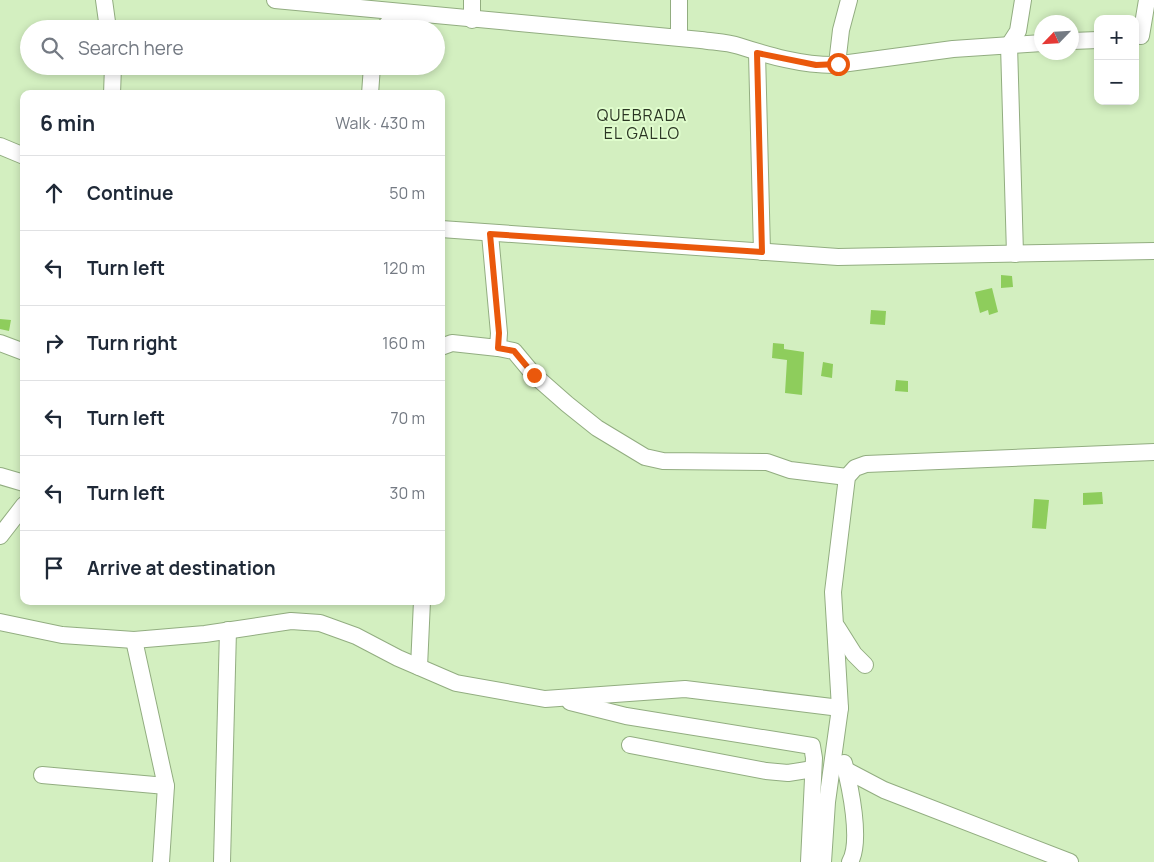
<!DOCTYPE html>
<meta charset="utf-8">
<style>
:root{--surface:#fff;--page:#f6f6f7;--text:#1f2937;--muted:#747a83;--line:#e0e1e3}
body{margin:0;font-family:Manrope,sans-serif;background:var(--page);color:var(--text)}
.controls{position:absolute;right:15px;top:15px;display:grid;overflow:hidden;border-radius:10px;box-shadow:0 2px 8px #0003}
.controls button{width:45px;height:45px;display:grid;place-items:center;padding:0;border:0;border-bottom:1px solid var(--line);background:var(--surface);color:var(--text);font:25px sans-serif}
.compass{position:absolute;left:1034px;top:15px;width:45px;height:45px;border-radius:50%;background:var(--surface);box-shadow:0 2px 8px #0003;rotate:245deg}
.stop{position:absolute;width:15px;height:15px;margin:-11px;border:4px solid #ea580c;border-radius:50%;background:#fff}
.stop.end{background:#ea580c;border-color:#fff;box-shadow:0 1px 5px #0008}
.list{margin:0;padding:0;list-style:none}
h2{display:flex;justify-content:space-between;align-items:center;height:65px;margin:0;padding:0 20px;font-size:21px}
h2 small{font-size:16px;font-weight:400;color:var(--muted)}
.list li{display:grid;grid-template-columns:32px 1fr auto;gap:15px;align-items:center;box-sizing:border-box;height:75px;padding:0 20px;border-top:1px solid var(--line)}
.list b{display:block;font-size:19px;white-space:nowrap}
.list em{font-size:16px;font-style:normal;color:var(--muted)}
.icon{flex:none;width:28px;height:28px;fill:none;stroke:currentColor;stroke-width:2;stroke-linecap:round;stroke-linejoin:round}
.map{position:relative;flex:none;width:1154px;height:862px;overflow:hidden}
.search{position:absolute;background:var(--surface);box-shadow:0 2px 8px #0003;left:20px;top:20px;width:425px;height:55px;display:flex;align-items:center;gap:12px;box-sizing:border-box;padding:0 18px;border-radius:28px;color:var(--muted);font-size:19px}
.panel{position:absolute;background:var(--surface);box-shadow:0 2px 8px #0003;left:20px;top:90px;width:425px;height:515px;border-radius:10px}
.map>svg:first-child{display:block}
</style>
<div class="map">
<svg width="1154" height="862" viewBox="0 0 1154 862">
<rect width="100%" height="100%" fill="#d3efc0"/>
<g fill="#8ecd5c">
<path d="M1001,275L1012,276L1013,287L1001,288Z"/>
<path d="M992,288L998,312L989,315L988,310L980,313L975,292Z"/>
<path d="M871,310L886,311L885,325L870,324Z"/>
<path d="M0,319L11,320L9,331L0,329Z"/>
<path d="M773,343L784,344V349L804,352L802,395L785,393L787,360L772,358Z"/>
<path d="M823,362L833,364L832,378L821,376Z"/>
<path d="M896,380L908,381V392L895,391Z"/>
<path d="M1102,492L1103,504L1083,505V493Z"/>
<path d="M1034,499L1049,500L1046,529L1032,528Z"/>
</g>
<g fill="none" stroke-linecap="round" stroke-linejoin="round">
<g stroke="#92ad80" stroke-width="18">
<g id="minor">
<path d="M104,0L108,29"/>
<path d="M275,0L701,40C714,42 727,42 739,46C770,56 801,65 834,65L953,49L1042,43"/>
<path d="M472,0V20"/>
<path d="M383,29L398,12"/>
<path d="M1141,36L1147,0"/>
<path d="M679,37V0"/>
<path d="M1072,41L1098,40"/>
<path d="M757,53L762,252"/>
<path d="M837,64L841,30L849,0"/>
<path d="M112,94L113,66"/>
<path d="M370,94L372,66"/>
<path d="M0,146L24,156"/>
<path d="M441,229L838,257L1154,251"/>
<path d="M1015,254L1009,45L1018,31L1023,0"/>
<path d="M0,343L24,352"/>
<path d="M441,347L452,343L498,348L499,333L490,234"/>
<path d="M498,348L514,351L534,375L567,404L597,428L645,457L663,461L767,462L790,470L847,477"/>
<path d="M0,476L24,483"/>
<path d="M0,536L24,505"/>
<path d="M0,622L62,635L134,640L205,634L291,621L320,623L356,636L398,658L456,683L545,699L685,689L840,708"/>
<path d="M837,627L854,654L865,665"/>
<path d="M134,640L166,786L161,862"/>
<path d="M419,667L422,601"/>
<path d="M570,702L626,716L812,746L814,758L809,862"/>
<path d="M630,745L766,771L788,773L813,769"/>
<path d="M844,763C850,786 862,841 850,862"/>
<path d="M846,770L884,790L1070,862"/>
<path d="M42,775L166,786"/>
<path d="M222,862L228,630"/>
<path d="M823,862L827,802L840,708L833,592L847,477L855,468L866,464L1154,452"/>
</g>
</g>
<use href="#minor" stroke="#fff" stroke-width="16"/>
</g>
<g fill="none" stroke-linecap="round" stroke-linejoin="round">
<path stroke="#ea580c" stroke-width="6" d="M534,375L514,351L498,348L499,333L490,234L762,252L757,53L816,65L838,64"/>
</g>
<g text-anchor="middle" stroke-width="4" stroke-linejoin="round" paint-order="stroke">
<g font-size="16" letter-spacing="1" fill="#2a3523" stroke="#e0fdcd">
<text x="642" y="121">QUEBRADA<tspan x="642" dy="18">EL GALLO</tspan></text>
</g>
</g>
</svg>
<div class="controls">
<button>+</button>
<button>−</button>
</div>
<svg class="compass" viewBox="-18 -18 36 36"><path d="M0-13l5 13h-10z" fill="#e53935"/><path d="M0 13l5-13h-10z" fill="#747a83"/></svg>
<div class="stop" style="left:838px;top:64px"></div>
<div class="stop end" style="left:534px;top:375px"></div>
<div class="search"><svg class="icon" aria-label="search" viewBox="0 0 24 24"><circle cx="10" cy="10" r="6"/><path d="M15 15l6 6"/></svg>Search here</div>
<section class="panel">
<h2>6 min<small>Walk · 430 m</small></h2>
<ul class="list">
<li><svg class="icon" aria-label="ahead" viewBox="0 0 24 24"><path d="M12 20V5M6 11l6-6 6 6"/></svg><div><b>Continue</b></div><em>50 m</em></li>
<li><svg class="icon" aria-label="left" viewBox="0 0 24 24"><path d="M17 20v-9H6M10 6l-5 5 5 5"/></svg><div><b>Turn left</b></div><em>120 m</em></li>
<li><svg class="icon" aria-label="right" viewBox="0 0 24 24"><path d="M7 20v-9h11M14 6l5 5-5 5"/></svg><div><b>Turn right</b></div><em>160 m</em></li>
<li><svg class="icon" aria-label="left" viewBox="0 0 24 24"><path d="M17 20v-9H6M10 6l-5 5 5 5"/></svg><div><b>Turn left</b></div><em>70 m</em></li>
<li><svg class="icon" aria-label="left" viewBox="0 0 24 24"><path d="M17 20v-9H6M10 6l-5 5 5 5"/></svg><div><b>Turn left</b></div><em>30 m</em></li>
<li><svg class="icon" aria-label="arrive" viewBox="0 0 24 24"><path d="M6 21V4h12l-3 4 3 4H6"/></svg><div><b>Arrive at destination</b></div></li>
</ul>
</section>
</div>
